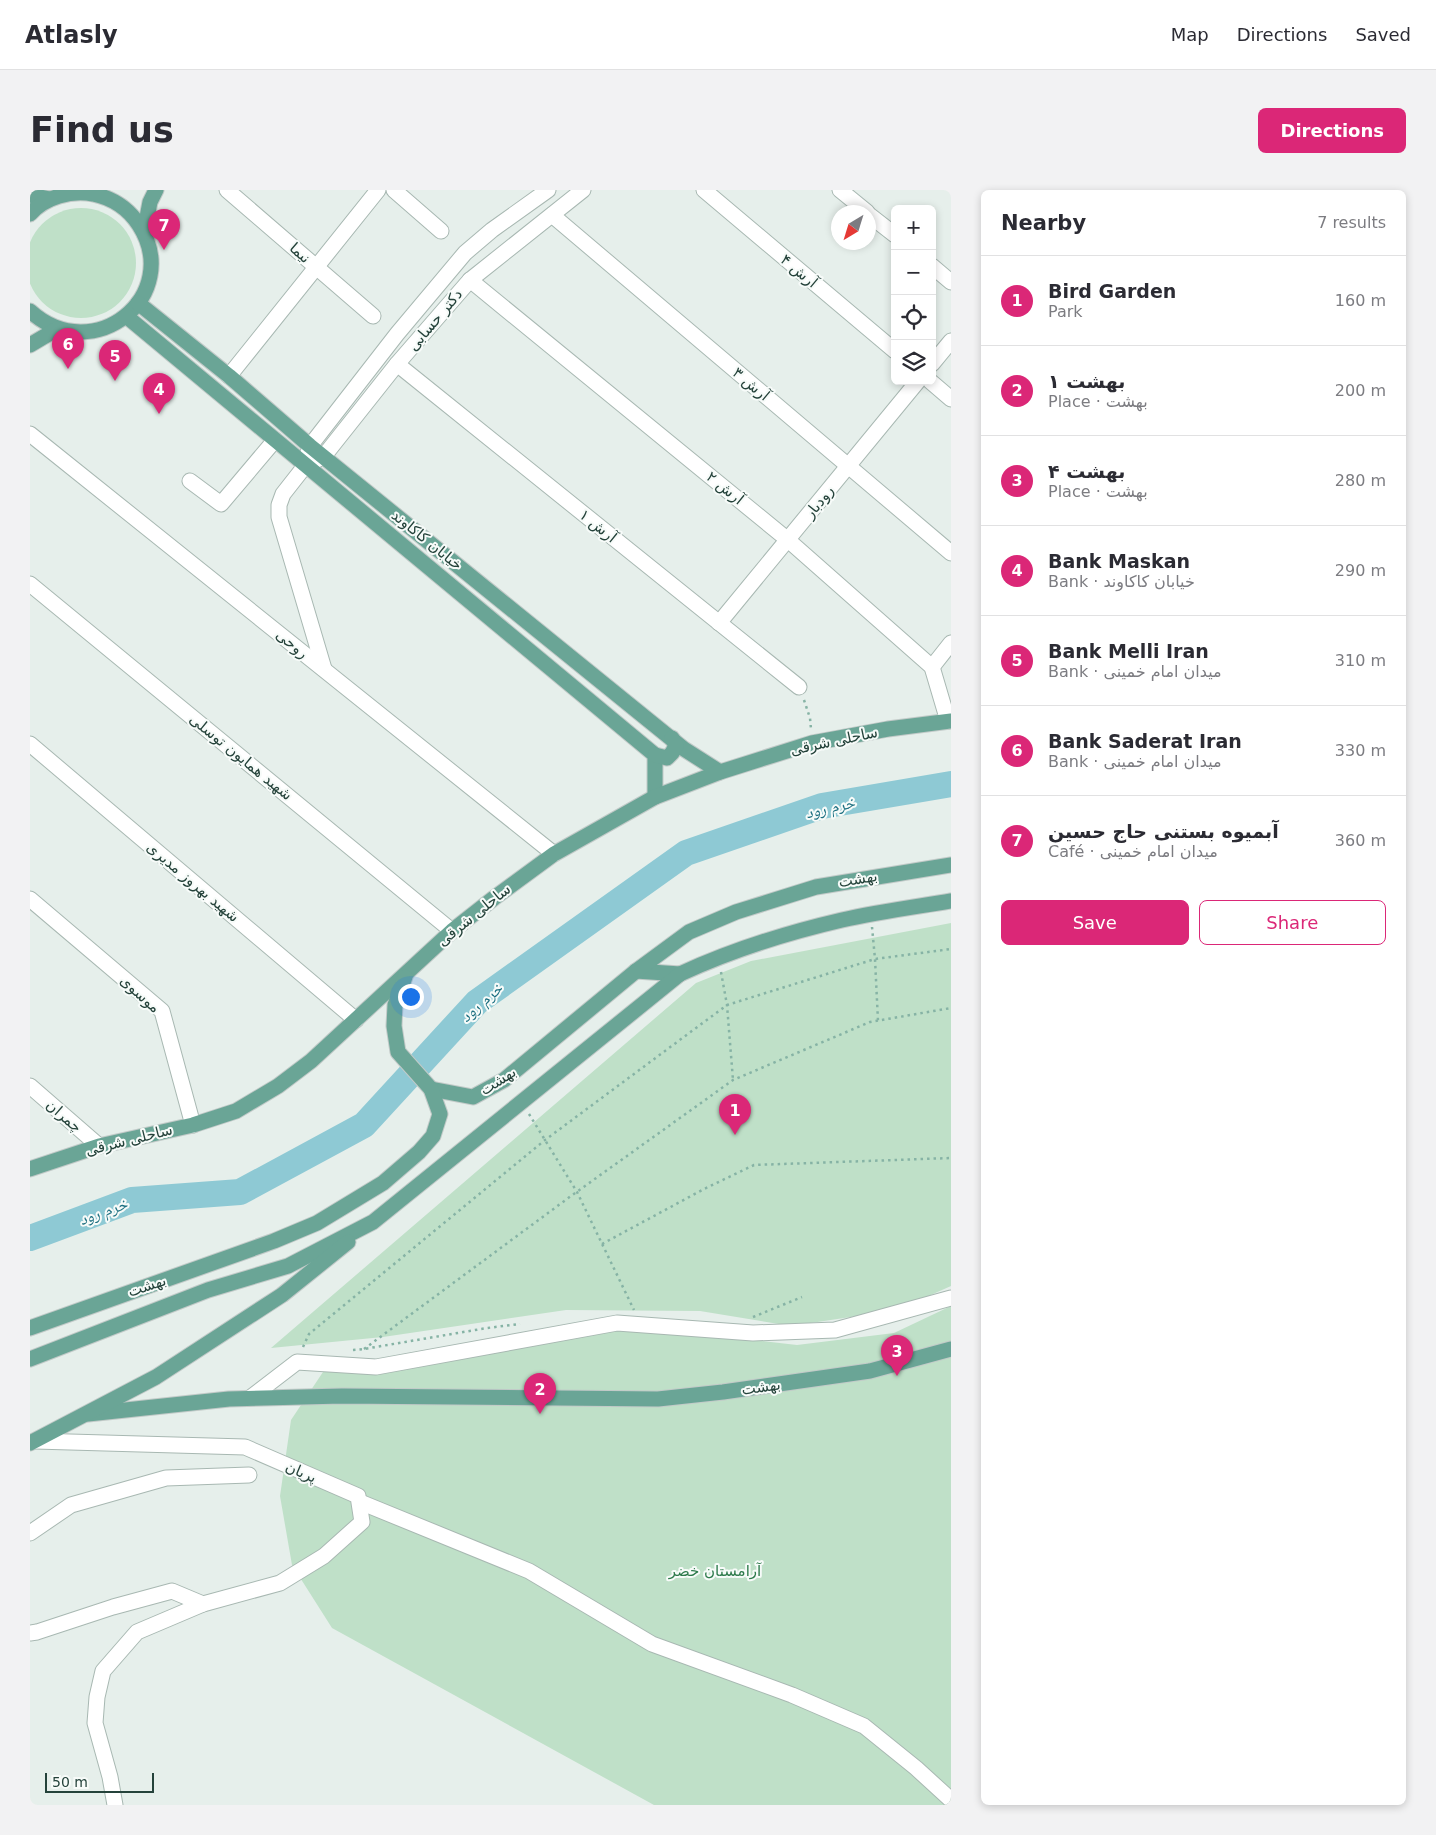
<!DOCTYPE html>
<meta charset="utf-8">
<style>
:root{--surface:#fff;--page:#f2f2f3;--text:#2b2b33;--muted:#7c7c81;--line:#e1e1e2;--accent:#db2777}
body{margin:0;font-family:"DejaVu Sans","Noto Naskh Arabic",sans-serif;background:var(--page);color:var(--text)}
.controls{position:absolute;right:15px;top:15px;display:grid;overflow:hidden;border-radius:8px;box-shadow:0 2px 8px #0003}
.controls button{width:45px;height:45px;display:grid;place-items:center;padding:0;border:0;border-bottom:1px solid var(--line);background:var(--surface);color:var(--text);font:25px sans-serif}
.compass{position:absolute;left:801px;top:15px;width:45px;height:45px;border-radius:50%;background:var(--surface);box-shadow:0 2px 8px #0003;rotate:218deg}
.scale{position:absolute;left:15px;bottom:12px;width:109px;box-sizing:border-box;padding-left:5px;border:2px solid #24423a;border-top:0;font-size:14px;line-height:18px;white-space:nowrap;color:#24423a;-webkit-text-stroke:4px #f7fbf9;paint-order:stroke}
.you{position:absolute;left:380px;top:806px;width:18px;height:18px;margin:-12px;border:4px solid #fff;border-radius:50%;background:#1a73e8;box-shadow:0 0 0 8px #1a73e833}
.badge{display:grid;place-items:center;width:32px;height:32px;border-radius:50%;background:var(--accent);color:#fff;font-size:16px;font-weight:700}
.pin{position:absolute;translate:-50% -41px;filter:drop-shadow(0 1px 2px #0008)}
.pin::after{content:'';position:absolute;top:26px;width:18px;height:15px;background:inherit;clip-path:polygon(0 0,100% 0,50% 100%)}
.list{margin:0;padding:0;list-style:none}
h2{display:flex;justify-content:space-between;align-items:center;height:65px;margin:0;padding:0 20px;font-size:21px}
h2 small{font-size:16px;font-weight:400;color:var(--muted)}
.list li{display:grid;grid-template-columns:32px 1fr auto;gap:15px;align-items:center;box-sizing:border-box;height:90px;padding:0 20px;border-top:1px solid var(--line)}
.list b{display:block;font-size:19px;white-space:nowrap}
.list p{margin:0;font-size:16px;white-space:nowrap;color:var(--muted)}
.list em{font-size:16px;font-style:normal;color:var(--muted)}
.actions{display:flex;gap:10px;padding:15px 20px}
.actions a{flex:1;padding:11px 0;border:1px solid var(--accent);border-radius:8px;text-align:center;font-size:18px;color:var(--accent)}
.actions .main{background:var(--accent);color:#fff}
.icon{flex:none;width:28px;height:28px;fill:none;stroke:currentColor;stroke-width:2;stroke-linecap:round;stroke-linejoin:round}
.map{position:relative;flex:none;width:921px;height:1615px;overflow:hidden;border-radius:8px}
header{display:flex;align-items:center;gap:30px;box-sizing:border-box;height:70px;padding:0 25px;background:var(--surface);border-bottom:1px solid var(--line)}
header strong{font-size:24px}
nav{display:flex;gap:28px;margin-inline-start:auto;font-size:18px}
.intro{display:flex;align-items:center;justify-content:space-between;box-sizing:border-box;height:120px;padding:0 30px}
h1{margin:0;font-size:35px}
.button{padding:12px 22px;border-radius:8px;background:var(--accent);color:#fff;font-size:18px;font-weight:700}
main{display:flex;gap:30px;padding:0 30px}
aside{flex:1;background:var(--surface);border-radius:8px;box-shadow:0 2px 8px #0003}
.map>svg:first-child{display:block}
</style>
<header>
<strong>Atlasly</strong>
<nav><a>Map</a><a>Directions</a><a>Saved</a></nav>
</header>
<div class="intro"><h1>Find us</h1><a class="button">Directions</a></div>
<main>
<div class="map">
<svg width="921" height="1615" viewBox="0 0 921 1615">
<rect width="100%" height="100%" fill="#e6efeb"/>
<g fill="#bfe0c8">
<circle cx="51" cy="73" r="55"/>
<path d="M921,733V1096L867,1120L761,1136L670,1121L536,1120L353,1147L241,1158L666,793L721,771Z"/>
<path d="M921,1116V1615H624L302,1438L262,1375L250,1306L261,1230L297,1176L610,1137L767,1155L864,1143Z"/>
</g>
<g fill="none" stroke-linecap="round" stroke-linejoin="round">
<path stroke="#8ec9d4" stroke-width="26" d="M0,1048L102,1010L210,1002L334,935L447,812L656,663L792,616L921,594"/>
<g stroke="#a8b8b2" stroke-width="17">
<g id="minor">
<path d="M197,0L343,126"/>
<path d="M364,0L411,41"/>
<path d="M674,0L865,161"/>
<path d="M810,0L837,22"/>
<path d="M838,24L865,45"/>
<path d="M522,25L921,363"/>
<path d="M902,76L921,92"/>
<path d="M440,90L758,350L902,477L918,531"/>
<path d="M367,174L769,497"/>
<path d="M902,174L921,151"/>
<path d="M199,186L348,0"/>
<path d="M900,191L921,209"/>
<path d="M0,244L524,664"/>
<path d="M277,267L280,256L367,144L435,63L462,40L518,0"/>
<path d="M160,291L191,314L245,250"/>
<path d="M0,394L422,741"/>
<path d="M689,433L888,191"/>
<path d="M902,477L921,453"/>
<path d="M294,479L249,327V315L253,304L275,276L294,266L367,174L440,90L553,0"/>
<path d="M0,554L326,830"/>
<path d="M0,709L132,821L163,935"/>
<path d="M0,896L69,956"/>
<path d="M220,1208L267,1172L346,1177L587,1133L723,1143L805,1140L921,1108"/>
<path d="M5,1251L215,1257L328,1306L332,1332L294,1366L250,1393L173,1414L107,1442L73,1481L67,1507L65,1533L80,1587L85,1615"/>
<path d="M330,1312L499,1381L622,1454L762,1505L834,1536L886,1578L921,1610"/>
<path d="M0,1343L41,1315L136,1288L219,1285"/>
<path d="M0,1443L7,1442L83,1417L142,1401L173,1414"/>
</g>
</g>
<g stroke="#c2cac8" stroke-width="17">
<g id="major">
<path d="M0,5L20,9"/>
<path d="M0,24C15,7 41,0 63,4C82,8 98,18 109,35C154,105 64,179 0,121"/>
<path d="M114,43L120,12L126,0"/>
<path d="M108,113L199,186L280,256L654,559L690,582"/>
<path d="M96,126L625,565V607"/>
<path d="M0,155L27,139"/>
<path d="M625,565L637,568L642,563L646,556L642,548"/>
<path d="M606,781L650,784"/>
<path d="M401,899L443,907L474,890L606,781L659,742L706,722L786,697L921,675"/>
<path d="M0,979L69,956L163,935L206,921L248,896L281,871L422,741L464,708L524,664L625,607L690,582L782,553L858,539L921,531"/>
<path d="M0,1138L244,1051L287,1033L353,993L389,962L403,946L410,924L401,899L368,862L364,836L365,815L375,787"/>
<path d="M0,1169L178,1100L258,1076L343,1032L650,784C702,760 756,743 812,730C848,722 885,717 921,711"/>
<path d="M58,1224L199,1209L312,1206L628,1209L693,1202L840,1181L921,1159"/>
<path d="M0,1253L126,1187L252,1105L318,1052"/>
</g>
</g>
<g stroke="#86b3a5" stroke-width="2.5" stroke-dasharray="2.5 4" stroke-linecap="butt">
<path d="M774,510L780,528L781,539"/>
<path d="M842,737L845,769L848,831"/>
<path d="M691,782L697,815L703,890"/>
<path d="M499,924L547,1002L604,1120"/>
<path d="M572,1054L674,999L724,975L921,968"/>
<path d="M723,1127L772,1107"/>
<path d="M273,1157L279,1144L515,950L697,815L845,769L921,759"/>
<path d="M334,1159L541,1006L703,890L840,832L921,818"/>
<path d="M323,1160L334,1159L457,1138L490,1134"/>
</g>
<use href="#minor" stroke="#fff" stroke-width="15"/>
<use href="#major" stroke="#6aa596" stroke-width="15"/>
</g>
<g text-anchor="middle" stroke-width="4" stroke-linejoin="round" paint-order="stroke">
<g font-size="15" fill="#24423a" stroke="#f7fbf9">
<text transform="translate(270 63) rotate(41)" y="5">نیما</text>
<text transform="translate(769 81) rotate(40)" y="5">آرش ۴</text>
<text transform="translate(405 130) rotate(-50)" y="5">دکتر حسابی</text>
<text transform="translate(721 194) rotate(40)" y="5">آرش ۳</text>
<text transform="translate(695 298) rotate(39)" y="5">آرش ۲</text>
<text transform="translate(789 312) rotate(-51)" y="5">رودبار</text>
<text transform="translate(568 336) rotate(39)" y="5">آرش ۱</text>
<text transform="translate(397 350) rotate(39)" y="5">خیابان کاکاوند</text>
<text transform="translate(262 454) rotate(39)" y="5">روحی</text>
<text transform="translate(804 551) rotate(-12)" y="5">ساحلی شرقی</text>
<text transform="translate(211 567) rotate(39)" y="5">شهید همایون توسلی</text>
<text transform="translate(828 689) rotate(-10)" y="5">بهشت</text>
<text transform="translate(163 692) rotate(40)" y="5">شهید بهروز مدیری</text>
<text transform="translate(444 725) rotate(-39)" y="5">ساحلی شرقی</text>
<text transform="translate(110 804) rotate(42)" y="5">موسوی</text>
<text transform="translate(468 891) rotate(-33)" y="5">بهشت</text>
<text transform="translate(34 926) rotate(41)" y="5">چمران</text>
<text transform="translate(99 950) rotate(-14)" y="5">ساحلی شرقی</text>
<text transform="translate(117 1096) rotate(-19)" y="5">بهشت</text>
<text transform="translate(731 1197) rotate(-8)" y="5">بهشت</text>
<text transform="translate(271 1282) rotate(23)" y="5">پریان</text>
</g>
<g font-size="15" fill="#2d7a4b" stroke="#f7fbf9">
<text x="685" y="1386">آرامستان خضر</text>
</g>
<g font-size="16" font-style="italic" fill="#1c6f80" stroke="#f7fbf9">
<text transform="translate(800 617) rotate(-13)" y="6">خرم رود</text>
<text transform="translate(451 812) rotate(-41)" y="6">خرم رود</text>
<text transform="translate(73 1021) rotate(-20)" y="6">خرم رود</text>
</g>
</g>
</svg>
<div class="controls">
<button>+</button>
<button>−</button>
<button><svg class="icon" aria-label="locate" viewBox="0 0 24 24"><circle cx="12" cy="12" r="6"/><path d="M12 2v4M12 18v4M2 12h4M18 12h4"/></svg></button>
<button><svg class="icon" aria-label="layers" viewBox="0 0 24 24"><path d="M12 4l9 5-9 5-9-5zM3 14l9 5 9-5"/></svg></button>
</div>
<svg class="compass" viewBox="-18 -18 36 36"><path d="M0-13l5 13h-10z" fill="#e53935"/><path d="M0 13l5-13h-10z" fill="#7c7c81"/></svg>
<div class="scale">50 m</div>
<div class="you"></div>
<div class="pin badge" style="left:705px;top:945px">1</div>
<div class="pin badge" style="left:510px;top:1224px">2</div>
<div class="pin badge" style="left:867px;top:1186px">3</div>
<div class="pin badge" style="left:129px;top:224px">4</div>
<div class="pin badge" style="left:85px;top:191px">5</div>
<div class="pin badge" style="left:38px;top:179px">6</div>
<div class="pin badge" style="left:134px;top:60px">7</div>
</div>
<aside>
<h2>Nearby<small>7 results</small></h2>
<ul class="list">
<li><span class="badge">1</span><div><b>Bird Garden</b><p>Park</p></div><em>160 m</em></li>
<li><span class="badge">2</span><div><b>بهشت ۱</b><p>Place · بهشت</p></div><em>200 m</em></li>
<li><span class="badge">3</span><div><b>بهشت ۴</b><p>Place · بهشت</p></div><em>280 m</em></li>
<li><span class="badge">4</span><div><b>Bank Maskan</b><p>Bank · خیابان کاکاوند</p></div><em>290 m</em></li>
<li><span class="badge">5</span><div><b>Bank Melli Iran</b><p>Bank · میدان امام خمینی</p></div><em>310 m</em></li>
<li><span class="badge">6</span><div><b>Bank Saderat Iran</b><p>Bank · میدان امام خمینی</p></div><em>330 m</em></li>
<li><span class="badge">7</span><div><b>آبمیوه بستنی حاج حسین</b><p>Café · میدان امام خمینی</p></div><em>360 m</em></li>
</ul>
<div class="actions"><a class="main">Save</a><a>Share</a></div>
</aside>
</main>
